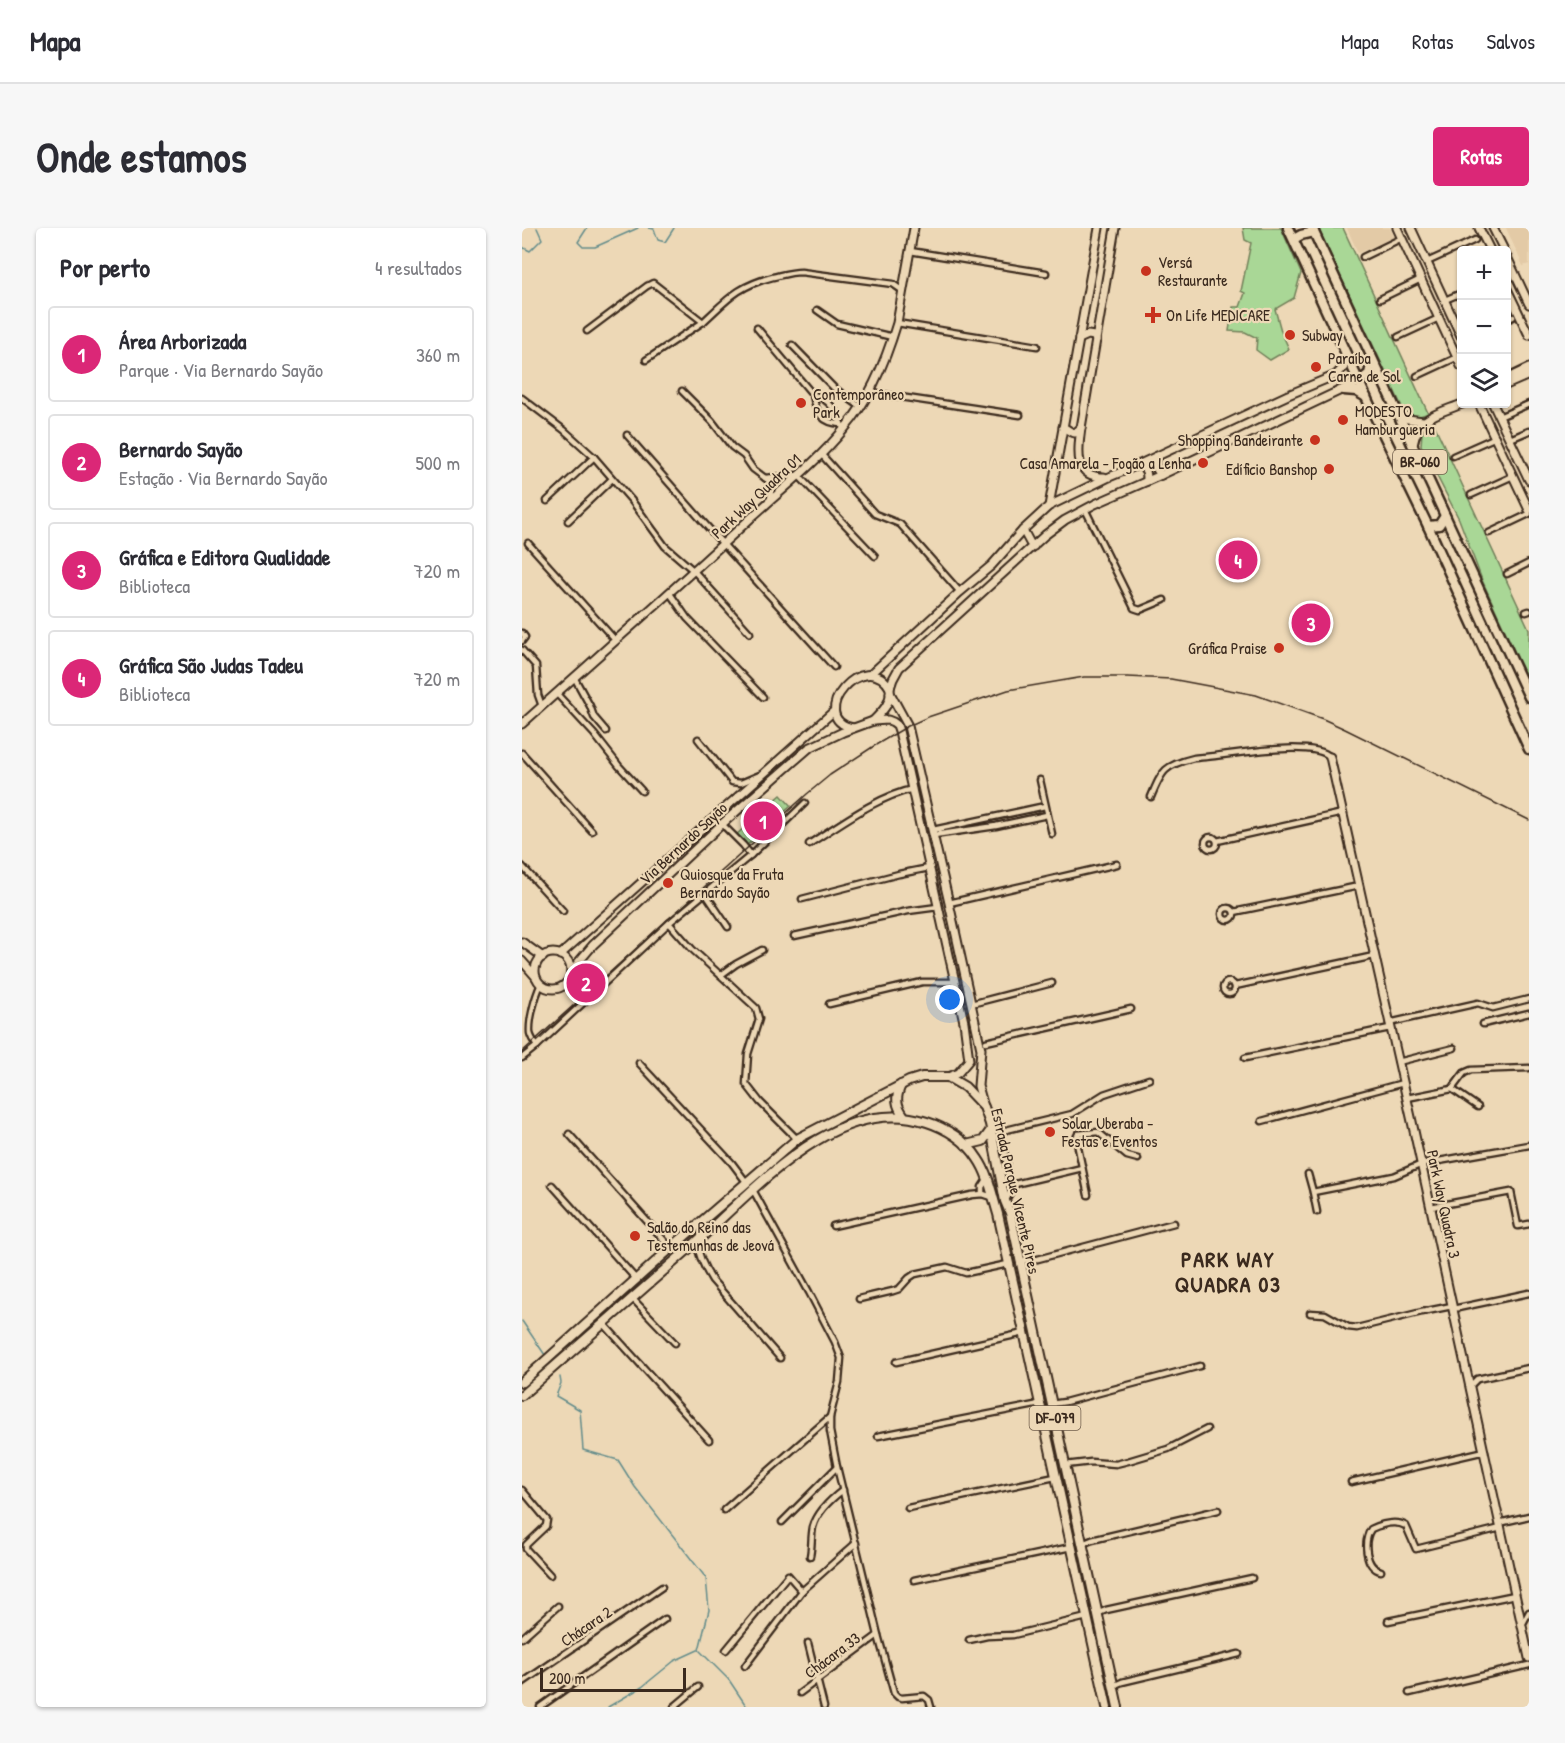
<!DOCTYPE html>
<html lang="pt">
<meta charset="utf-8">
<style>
:root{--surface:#fff;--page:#f7f7f7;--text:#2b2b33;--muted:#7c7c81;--line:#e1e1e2;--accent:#db2777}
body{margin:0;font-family:"Patrick Hand",sans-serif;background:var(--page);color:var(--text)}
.controls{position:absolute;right:18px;top:18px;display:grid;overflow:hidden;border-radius:6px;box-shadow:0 2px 4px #0004}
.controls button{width:54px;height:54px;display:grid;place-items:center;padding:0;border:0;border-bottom:2px solid var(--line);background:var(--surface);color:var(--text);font:30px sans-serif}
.scale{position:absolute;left:18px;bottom:15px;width:146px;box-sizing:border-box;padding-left:6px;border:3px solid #3b2a1e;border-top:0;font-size:16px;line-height:21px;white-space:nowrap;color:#3b2a1e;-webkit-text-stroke:4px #edd8b6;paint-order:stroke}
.you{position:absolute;left:428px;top:772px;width:21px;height:21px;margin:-15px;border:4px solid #fff;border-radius:50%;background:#1a73e8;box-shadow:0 0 0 9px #1a73e833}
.badge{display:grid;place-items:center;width:39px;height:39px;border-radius:50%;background:var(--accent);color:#fff;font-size:20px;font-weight:700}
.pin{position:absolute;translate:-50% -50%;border:3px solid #fff;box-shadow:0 2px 6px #0006}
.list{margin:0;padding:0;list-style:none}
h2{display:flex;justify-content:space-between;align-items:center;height:78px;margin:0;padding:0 24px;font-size:26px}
h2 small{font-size:20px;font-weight:400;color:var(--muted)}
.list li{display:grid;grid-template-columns:39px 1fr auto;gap:18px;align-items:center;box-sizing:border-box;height:96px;margin:0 12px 12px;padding:0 12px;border:2px solid var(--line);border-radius:6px}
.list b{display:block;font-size:22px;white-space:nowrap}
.list p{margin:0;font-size:20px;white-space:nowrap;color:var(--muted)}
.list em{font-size:20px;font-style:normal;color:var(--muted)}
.icon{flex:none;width:33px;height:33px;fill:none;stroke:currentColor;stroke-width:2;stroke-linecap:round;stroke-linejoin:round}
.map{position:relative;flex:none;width:1007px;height:1479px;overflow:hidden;border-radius:6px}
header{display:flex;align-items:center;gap:36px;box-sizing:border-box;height:84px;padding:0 30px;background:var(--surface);border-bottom:2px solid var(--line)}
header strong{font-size:28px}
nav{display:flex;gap:33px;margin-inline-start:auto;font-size:21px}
.intro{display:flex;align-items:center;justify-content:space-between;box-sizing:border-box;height:144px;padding:0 36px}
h1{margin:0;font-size:42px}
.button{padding:15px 27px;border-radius:6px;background:var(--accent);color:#fff;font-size:21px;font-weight:700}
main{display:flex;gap:36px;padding:0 36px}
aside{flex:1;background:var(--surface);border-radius:6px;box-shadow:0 2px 4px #0004}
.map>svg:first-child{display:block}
</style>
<header>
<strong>Mapa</strong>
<nav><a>Mapa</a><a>Rotas</a><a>Salvos</a></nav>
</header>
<div class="intro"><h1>Onde estamos</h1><a class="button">Rotas</a></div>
<main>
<aside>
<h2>Por perto<small>4 resultados</small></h2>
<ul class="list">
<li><span class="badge">1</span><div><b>Área Arborizada</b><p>Parque · Via Bernardo Sayão</p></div><em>360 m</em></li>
<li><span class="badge">2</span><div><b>Bernardo Sayão</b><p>Estação · Via Bernardo Sayão</p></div><em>500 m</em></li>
<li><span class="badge">3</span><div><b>Gráfica e Editora Qualidade</b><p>Biblioteca</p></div><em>720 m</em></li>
<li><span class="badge">4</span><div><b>Gráfica São Judas Tadeu</b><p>Biblioteca</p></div><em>720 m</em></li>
</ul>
</aside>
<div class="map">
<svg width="1007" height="1479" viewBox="0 0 1007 1479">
<rect width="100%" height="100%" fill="#edd8b6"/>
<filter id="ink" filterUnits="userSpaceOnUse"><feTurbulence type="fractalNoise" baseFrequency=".0167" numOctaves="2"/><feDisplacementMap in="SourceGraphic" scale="12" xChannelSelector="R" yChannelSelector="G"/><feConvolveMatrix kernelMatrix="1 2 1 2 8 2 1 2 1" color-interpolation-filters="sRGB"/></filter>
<g filter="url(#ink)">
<g fill="#e3caa6">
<path d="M825,0H868L872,9L836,25Z"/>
<path d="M984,0H1007V36L1001,38Z"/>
</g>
<g fill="#a9d796" stroke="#72805a" stroke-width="1.5">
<path d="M721,0H759L779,45L772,70L753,81L759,103L767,121L748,132L734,122L735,110L723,104L707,103L711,79H718L723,65L719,63L729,15L723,12Z"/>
<path d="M796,0H821L906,185C895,190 889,190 881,181Z"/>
<path d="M912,196L1007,401V455L960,352L937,291L899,217L900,205Z"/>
<path d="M259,567L269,578L224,618L214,607Z"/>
</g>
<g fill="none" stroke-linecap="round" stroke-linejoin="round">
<g stroke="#638c8b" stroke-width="1.5">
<path d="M65,0L56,14L61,19H73L116,0"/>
<path d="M127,0L132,1L136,12L143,14L152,0"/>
<path d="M0,19L8,23L20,11L15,0"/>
<path d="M0,1093L23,1127"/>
<path d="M38,1149L39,1155L34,1168L58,1182L61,1222L96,1232L113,1259L184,1350L187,1382L177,1422L207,1452L225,1479"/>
<path d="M86,1479L120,1459L152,1433L176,1422"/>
</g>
<g stroke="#3b2a1e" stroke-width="9">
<g id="street">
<path d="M388,23L524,45"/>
<path d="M841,29L880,10"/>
<path d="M905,34L953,12"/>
<path d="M858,71L899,51"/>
<path d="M923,72L939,65"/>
<path d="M295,82L315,96L371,109"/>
<path d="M984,92L991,89"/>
<path d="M375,95L515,118"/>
<path d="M235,100L291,167C294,185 300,195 319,196"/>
<path d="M65,103L125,58L131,55L181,94C207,70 216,58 251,49C260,47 269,44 279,44L371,56L381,63"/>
<path d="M876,109L917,90"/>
<path d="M270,117L312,160L339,179"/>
<path d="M124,132L181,94"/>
<path d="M895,148L936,129"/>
<path d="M349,162L358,166L498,187"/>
<path d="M160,163L190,193L210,219L222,228L231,241L247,253L249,262L248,272"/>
<path d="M291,167C308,170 314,184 320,198"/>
<path d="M0,170L42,202L72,229L110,273L143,318L172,343L228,405"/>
<path d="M977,189L1007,176"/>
<path d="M105,207L182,295L312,439"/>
<path d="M988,211L1007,203"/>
<path d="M299,226L353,286L378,296L438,364"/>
<path d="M931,228L974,209"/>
<path d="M243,250L276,247L353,328"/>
<path d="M949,267L991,248"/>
<path d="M25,273L72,229"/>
<path d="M563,281L612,380L618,382L642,372"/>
<path d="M46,293L90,251"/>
<path d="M967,305L1007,286"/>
<path d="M6,315L93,412"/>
<path d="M985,346L1007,335"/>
<path d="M147,364L165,390L241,469"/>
<path d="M1004,384L1007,383"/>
<path d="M0,405L3,409L0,413"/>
<path d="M0,422L14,438L16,467L20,478"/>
<path d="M52,449L68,478L72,489L84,503"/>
<path d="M34,465L72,506L97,538L120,563"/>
<path d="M176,511L210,554L219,555L238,547"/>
<path d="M0,525L70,603"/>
<path d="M518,552L530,606"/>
<path d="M629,569C640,542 643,537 672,530C700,529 790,510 808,529"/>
<path d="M200,596L221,617L229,627"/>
<path d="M411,602L523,578"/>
<path d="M412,607L474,598L525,587"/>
<circle cx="689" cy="615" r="6"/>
<path d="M695,613L821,585"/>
<path d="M287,616C317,597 356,568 391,561"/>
<path d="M0,638L41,683"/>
<path d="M183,665L206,699"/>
<path d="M280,671L377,646L407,640"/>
<path d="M427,675L595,636"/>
<circle cx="706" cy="686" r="6"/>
<path d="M712,684L837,658"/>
<path d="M147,695L170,721L234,780L237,791L226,826L224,856L238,874L275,911"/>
<path d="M272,708L386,683L416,679"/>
<path d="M199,747L214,736L240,722"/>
<circle cx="707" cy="760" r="6"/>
<path d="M713,758L852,728"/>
<path d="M307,776L400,754H433"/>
<path d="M449,776L530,755"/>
<path d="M867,795L956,775L971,780L1007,771"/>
<path d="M961,796L1007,785"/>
<path d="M464,814L609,781"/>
<path d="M15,818C12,814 9,810 8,805C7,791 13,769 19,756"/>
<path d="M0,830L15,818L147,695L229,627L283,575"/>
<path d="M723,830L868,800"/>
<path d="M876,834L932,820"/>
<path d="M117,835L210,935L225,955"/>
<path d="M930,861L942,845L949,842L1007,840"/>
<path d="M885,870L930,861L956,879"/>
<path d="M740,893L881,855"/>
<path d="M47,906L149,1020"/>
<path d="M478,945L484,940L485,936L478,905L480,903L550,886L582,866L627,851"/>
<path d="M786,946L791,964L872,948L900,936L1007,917"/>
<path d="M479,953L493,956L560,940"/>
<path d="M30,957L114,1051"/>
<path d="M231,962L287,1064L313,1114L319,1130L317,1154L308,1189V1203L315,1239L356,1407L372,1465L376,1469L380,1470L402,1468L407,1472L409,1479"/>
<path d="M791,964L795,984"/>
<path d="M460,966V959L466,950"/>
<path d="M566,967L554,910L556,906L576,904L605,928L616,931"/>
<path d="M484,972L493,956"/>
<path d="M909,979L989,964L996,998L1007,996"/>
<path d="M311,998L450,967L461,966L470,969"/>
<path d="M175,1014C176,1028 183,1041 190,1052L258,1130"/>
<path d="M497,1033L516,1031L652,995"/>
<path d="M110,1070L153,1115"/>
<path d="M337,1071L371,1063L377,1061L387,1050L393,1046L425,1039L444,1045L486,1036"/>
<path d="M931,1081L1007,1065"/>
<path d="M788,1085L803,1086L826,1099L835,1100L900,1084L930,1078"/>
<path d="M81,1095L187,1212"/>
<path d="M374,1134L502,1105"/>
<path d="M948,1158L955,1151L1007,1140"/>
<path d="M529,1176L543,1174L678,1138"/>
<path d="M356,1208L518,1176"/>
<path d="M543,1237L569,1234L594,1236L606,1233L646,1221L685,1201"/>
<path d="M829,1254L963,1223"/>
<path d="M0,1262L25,1292L24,1298L4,1317V1321L28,1347"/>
<path d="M386,1280L533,1249"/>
<path d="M202,1282L308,1189"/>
<path d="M260,1294L315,1239"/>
<path d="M977,1295L1007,1288"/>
<path d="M560,1316L570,1312L696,1282"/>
<path d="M288,1328C290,1319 289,1309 291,1299C295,1285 309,1271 321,1262"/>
<path d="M859,1343C843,1340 841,1313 849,1301C860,1296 873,1292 884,1298L894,1321L979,1300"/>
<path d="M392,1352L549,1319"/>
<path d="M575,1386L584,1382L730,1350"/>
<path d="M866,1393L993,1367"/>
<path d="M1000,1397L1007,1384"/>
<path d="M0,1410L36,1378"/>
<path d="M447,1412L465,1408L491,1407L565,1389"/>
<path d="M286,1415L302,1479"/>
<path d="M204,1422L266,1347L280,1363"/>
<path d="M223,1438L280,1363L334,1315"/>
<path d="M0,1455L140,1359"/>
<path d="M591,1458L600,1454L717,1426"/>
<path d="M278,1465L356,1407"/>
<path d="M887,1465L1007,1437"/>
<path d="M18,1479L143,1391"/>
<path d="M152,1479L176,1459"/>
</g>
</g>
<g stroke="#3b2a1e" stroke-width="11">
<g id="secondary">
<path d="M875,0L939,138"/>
<path d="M889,0L939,108"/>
<path d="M957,0L968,22"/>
<path d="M971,0L982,22"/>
<path d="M984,27L1007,76"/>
<path d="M984,59L1007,107"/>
<path d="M557,111L566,107L572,108L574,112"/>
<path d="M984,151L1007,140"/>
<path d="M984,157L1007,147"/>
<path d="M957,176L1007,282"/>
<path d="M971,176L1007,252"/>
<path d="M876,185L886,191L901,193"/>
<path d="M541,199L549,204L553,205L559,200"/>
<path d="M891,217C896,188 915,186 940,176"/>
<path d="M634,229C631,236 634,241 639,247"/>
<path d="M616,237C625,240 625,245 625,253"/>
<path d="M582,249C551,249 556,222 559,200L593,0"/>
<path d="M527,278L577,0"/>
<path d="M501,302L508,315L512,318"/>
<path d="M349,446L438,364L470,337L501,302L527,278L585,250L616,237L766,167L814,147L822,139L823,125"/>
<path d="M368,460L371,451L377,440L523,307L543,292L573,276L639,247L838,153"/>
<path d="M368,465L386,498L427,675L459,821L456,858L462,879"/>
<path d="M0,496C77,427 155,359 231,288C262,260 296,233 323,200C349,170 364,132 375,95L392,0"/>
<path d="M331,500C282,490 343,417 368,460C370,474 361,483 351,493"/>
<path d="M808,529C876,829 943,1129 1007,1430"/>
<path d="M0,714L21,729"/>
<circle cx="31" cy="743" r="18"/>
<path d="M38,727L312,483"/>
<path d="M0,733L14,749"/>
<path d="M49,743L71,717L200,596L287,520L321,504L351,493L366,492L371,494L375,497L377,503L442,794L447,832L436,845L426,849"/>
</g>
</g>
<g stroke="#3b2a1e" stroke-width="12">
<g id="primary">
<path d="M379,857C373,870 374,877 382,888"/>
<path d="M444,917L461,913L469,902"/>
<path d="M0,1154L149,1020L275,911L387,853L400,849H426L443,859L462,879L468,896L483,973L488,985L596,1479"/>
<path d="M0,1167C57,1117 114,1067 171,1017C232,963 314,864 405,894C424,900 445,913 456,931C467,947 470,967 476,986L585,1479"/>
</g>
</g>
<g stroke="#3b2a1e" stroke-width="13">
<g id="highway">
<path d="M766,0L856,195L906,298L1007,521"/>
<path d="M790,0L1007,469"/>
<path d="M772,11L779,7L792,4"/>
<path d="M838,153L847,146L850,132"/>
<path d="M822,162L834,163L844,169"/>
<path d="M906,298L917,297L923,288"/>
</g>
</g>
<use href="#street" stroke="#edd8b6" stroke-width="4.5"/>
<use href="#secondary" stroke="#edd8b6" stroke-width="7"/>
<use href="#primary" stroke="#edd8b6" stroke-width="8"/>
<use href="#highway" stroke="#edd8b6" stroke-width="8"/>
<path stroke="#3b2a1e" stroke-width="1.5" d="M0,824L285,566L308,547L352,518L386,498L406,489L486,462L562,449H606L649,451L734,467L801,491L823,501L1007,592"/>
</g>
</g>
<g fill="#c8321e" stroke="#edd8b6" stroke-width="2">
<circle cx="624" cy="43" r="6"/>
<path d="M628 78h6v6h6v6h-6v6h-6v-6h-6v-6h6z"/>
<circle cx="768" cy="107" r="6"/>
<circle cx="794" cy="139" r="6"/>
<circle cx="279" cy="175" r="6"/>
<circle cx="821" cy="192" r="6"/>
<circle cx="793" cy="212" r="6"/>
<circle cx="681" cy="235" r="6"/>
<circle cx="807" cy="241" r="6"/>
<circle cx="757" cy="420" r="6"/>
<circle cx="146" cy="655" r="6"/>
<circle cx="528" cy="904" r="6"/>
<circle cx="113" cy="1008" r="6"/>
</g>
<g text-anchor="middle" stroke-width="4.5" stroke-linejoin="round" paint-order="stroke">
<g fill="#edd8b6" stroke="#705e4c" stroke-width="1.5">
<rect x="871" y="222" width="54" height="24" rx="4.5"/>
<rect x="507.5" y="1178" width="51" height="24" rx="4.5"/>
</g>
<g font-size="15" font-weight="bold" fill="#3b2a1e">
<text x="898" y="239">BR-060</text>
<text x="533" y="1195">DF-079</text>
</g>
<g font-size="16" fill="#3b2a1e" stroke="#edd8b6" text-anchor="start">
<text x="636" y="40">Versá<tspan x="636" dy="18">Restaurante</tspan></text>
<text x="644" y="93">On Life MEDICARE</text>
<text x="780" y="113">Subway</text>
<text x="806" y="136">Paraíba<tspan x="806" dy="18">Carne de Sol</tspan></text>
<text x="291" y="172">Contemporâneo<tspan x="291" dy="18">Park</tspan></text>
<text x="833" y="189">MODESTO<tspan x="833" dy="18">Hamburgueria</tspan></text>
<text x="781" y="218" text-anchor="end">Shopping Bandeirante</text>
<text x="669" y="241" text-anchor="end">Casa Amarela - Fogão a Lenha</text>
<text x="795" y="247" text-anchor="end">Edíficio Banshop</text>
<text x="745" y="426" text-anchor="end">Gráfica Praise</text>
<text x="158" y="652">Quiosque da Fruta<tspan x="158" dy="18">Bernardo Sayão</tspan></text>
<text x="540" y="901">Solar Uberaba -<tspan x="540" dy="18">Festas e Eventos</tspan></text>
<text x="125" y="1005">Salão do Reino das<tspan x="125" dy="18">Testemunhas de Jeová</tspan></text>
</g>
<g font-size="16" fill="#3b2a1e" stroke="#edd8b6">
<text transform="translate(234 268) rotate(-43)" y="6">Park Way Quadra 01</text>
<text transform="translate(161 615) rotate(-43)" y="6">Via Bernardo Sayão</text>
<text transform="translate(494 963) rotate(77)" y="6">Estrada Parque Vicente Pires</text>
<text transform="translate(922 976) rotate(78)" y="6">Park Way Quadra 3</text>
<text transform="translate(64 1398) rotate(-34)" y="6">Chácara 2</text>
<text transform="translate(310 1427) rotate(-37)" y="6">Chácara 33</text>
</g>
<g font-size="22" font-weight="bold" letter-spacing="1.5" fill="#3b2a1e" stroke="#edd8b6">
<text x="706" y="1039">PARK WAY<tspan x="706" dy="25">QUADRA 03</tspan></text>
</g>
</g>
</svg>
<div class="controls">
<button>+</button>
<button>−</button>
<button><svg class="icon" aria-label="layers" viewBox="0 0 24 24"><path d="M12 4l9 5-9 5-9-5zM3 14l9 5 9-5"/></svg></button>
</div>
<div class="scale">200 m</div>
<div class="you"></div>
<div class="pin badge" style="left:241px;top:593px">1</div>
<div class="pin badge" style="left:64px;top:755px">2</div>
<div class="pin badge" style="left:789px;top:395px">3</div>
<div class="pin badge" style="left:716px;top:332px">4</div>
</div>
</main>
